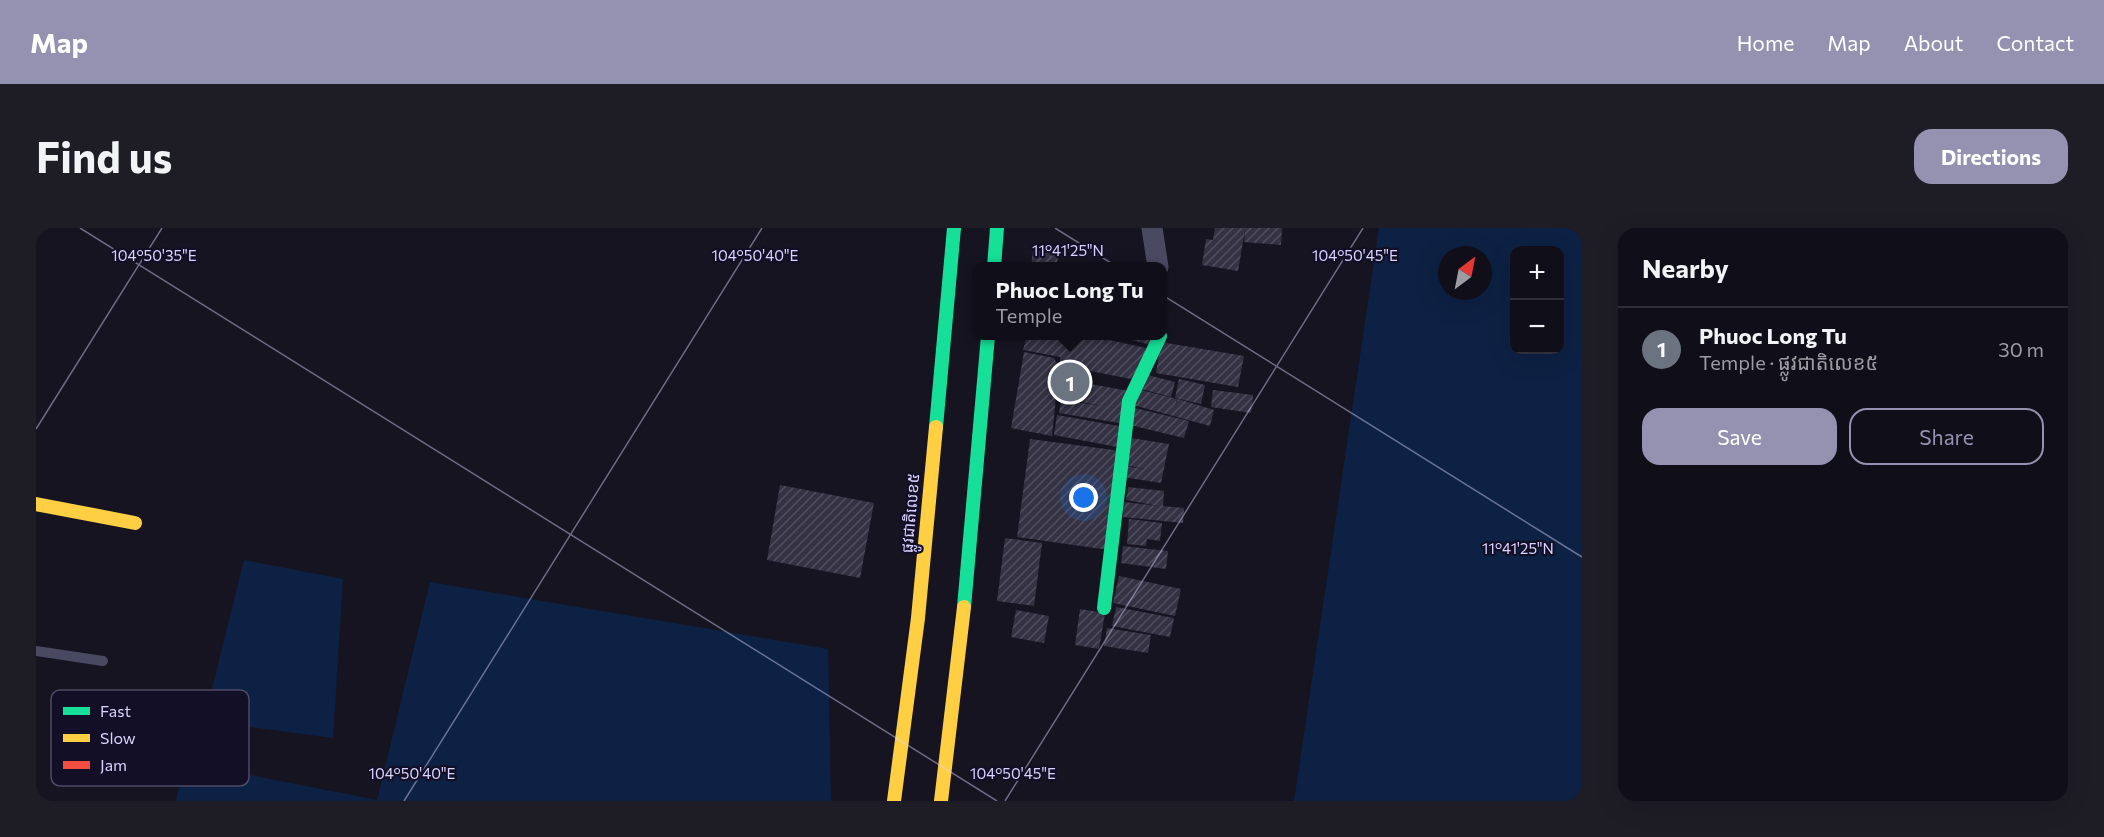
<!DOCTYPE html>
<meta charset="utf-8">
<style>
:root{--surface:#100f19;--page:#1e1d26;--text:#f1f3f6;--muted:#9c9ca2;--line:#302f38;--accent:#9591b1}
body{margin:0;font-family:Commissioner,"Noto Sans Khmer",sans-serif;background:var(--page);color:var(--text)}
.controls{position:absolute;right:18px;top:18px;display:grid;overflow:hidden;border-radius:12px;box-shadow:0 6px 24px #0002}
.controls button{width:54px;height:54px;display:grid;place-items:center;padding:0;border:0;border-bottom:2px solid var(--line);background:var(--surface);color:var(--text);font:30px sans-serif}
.compass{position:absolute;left:1402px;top:18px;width:54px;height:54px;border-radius:50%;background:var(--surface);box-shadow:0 6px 24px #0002;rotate:32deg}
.you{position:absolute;left:1048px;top:270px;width:21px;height:21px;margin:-15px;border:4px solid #fff;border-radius:50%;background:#1a73e8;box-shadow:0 0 0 9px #1a73e833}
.badge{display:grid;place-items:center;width:39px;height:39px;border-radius:50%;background:var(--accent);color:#fff;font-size:20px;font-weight:700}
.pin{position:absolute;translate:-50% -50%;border:3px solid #fff;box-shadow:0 2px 6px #0006}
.popup{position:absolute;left:936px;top:34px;width:195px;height:78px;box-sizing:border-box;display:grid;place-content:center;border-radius:12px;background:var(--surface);filter:drop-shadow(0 2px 4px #0005);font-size:20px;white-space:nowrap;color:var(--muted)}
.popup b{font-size:22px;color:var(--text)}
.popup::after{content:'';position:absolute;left:50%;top:100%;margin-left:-12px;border:12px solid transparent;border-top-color:var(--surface)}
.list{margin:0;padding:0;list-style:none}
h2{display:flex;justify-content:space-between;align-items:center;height:78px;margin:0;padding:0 24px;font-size:26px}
h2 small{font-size:20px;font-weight:400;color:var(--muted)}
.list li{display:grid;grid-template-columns:39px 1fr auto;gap:18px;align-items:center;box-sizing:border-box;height:84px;padding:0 24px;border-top:2px solid var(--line)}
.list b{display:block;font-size:22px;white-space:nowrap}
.list p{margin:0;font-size:20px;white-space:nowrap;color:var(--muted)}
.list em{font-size:20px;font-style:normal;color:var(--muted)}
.actions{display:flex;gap:12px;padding:18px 24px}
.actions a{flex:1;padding:14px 0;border:2px solid var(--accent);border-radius:18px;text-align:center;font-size:21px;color:var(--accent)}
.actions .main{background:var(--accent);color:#fff}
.map{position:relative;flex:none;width:1546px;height:573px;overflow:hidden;border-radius:18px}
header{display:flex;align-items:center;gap:36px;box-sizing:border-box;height:84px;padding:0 30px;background:var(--accent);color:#fff}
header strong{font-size:28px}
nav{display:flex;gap:33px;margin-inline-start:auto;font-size:21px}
.intro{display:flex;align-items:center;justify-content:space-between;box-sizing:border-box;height:144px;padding:0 36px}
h1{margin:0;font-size:42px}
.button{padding:15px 27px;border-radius:18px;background:var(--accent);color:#fff;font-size:21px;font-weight:700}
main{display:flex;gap:36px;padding:0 36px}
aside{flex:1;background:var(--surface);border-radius:18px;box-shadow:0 6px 24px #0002}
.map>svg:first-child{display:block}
</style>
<header>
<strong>Map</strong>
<nav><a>Home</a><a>Map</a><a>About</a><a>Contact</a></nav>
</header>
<div class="intro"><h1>Find us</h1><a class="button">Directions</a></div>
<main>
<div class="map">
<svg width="1546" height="573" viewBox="0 0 1546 573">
<defs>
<pattern id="building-hatch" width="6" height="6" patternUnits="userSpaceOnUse" patternTransform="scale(1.5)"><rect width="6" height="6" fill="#343243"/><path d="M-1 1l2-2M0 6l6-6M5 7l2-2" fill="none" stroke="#514f5f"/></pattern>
</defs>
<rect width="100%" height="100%" fill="#161421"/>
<g fill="#0d2144" fill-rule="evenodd">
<path d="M1343,0H1546V573H1258ZM1478,22H1524V122H1478ZM1411,27H1447V63H1411Z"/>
<path d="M208,332L307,351L297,510L168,493Z"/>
<path d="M394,354L792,421L795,573H140L148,534L341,572Z"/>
</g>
<g fill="url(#building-hatch)">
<path d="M1179,0H1246L1245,17L1208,14L1209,2L1202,43L1166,37L1170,11L1177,12Z"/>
<path d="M997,22L1023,26L1020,39H995Z"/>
<path d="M991,108H1055L1110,120L1100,152L1024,137V129L987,122Z"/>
<path d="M1082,108H1119L1118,118Z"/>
<path d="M1125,114L1208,128L1202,159L1120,145Z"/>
<path d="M988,124L1018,130L1023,140L1016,208L975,200Z"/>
<path d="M1108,146L1139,154L1135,169L1105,161Z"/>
<path d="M1143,151L1169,157L1165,176L1139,170Z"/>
<path d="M1032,152L1093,163L1083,195L1023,185L1025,172L1067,178L1029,171Z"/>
<path d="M1101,161L1141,171L1139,178L1142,171L1178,182L1174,198L1097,177Z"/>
<path d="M1177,162L1217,167L1215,185L1175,179Z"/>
<path d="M1099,180L1153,193L1148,210L1094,197Z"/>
<path d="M1021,187L1083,198L1081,219L1018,207Z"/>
<path d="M1095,210L1133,216L1125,255L1087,249L1089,238L1108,241L1090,237Z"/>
<path d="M994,211L1085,223L1073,322L981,309Z"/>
<path d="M744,257L838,275L824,350L731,332Z"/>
<path d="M1092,259L1128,263L1127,278L1148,280L1147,295L1087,289L1088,274L1123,278L1090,272Z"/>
<path d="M1093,291L1126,295L1124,313L1111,311L1110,318L1091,316Z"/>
<path d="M969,310L1006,315L998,378L961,373Z"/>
<path d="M1087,318L1132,323L1130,341L1085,335Z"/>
<path d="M1083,348L1145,361L1139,388L1077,375Z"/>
<path d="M1080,379L1138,390L1134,409L1076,398Z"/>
<path d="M1044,381L1069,385L1063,421L1039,417Z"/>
<path d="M980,382L1013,388L1008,415L975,409Z"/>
<path d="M1071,400L1115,407L1112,425L1068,418Z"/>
</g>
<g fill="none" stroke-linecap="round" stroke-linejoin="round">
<path stroke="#4a4962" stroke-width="10" d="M0,423L67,433"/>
<path stroke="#4a4962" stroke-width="21" d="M1116,0L1122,39"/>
<g stroke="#16e098" stroke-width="14">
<path d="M958,39L961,0"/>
<path d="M900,199L918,0"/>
<path d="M928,379L952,108"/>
<path d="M1068,380L1093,173L1124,108"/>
</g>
<g stroke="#ffcf43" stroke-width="14">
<path d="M0,276L99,295"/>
<path d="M858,573L882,390L900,199"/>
<path d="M905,573L928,379"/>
</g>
</g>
<path fill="none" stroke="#d9d4ff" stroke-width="1.5" stroke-opacity="0.45" d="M44,0L961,573M1019,0L1546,329M0,201L126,0M368,573L726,0M969,573L1327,0"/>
<g text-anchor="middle" stroke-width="4.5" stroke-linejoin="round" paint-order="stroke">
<g font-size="16" fill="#d9d4ff" stroke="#130f26">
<text transform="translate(874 285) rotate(-85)" y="6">ផ្លូវជាតិលេខ៥</text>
</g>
</g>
<rect x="15" y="462" width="198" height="96" rx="9" fill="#130f26" stroke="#4e4a67" stroke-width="1.5"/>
<rect x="27" y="479" width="27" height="8" fill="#16e098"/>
<rect x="27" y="506" width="27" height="8" fill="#ffcf43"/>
<rect x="27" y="533" width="27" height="8" fill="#f24e42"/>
<g font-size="16" fill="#d9d4ff">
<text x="64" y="489">Fast</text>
<text x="64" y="516">Slow</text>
<text x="64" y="543">Jam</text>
</g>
<g font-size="15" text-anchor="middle" fill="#d9d4ff" stroke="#130f26" stroke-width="4.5" stroke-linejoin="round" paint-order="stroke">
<text x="1032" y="28">11°41'25"N</text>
<text x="1319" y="33">104°50'45"E</text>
<text x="118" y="33">104°50'35"E</text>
<text x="719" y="33">104°50'40"E</text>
<text x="1482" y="326">11°41'25"N</text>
<text x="376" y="551">104°50'40"E</text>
<text x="977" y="551">104°50'45"E</text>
</g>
</svg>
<div class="controls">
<button>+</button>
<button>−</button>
</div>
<svg class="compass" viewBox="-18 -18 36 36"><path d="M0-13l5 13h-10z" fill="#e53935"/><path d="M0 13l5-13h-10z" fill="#9c9ca2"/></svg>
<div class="you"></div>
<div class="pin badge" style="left:1034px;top:154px;background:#6b7280">1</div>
<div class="popup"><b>Phuoc Long Tu</b>Temple</div>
</div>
<aside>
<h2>Nearby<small></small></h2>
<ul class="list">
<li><span class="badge" style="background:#6b7280">1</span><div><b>Phuoc Long Tu</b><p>Temple · ផ្លូវជាតិលេខ៥</p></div><em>30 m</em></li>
</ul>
<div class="actions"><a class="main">Save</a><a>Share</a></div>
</aside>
</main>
